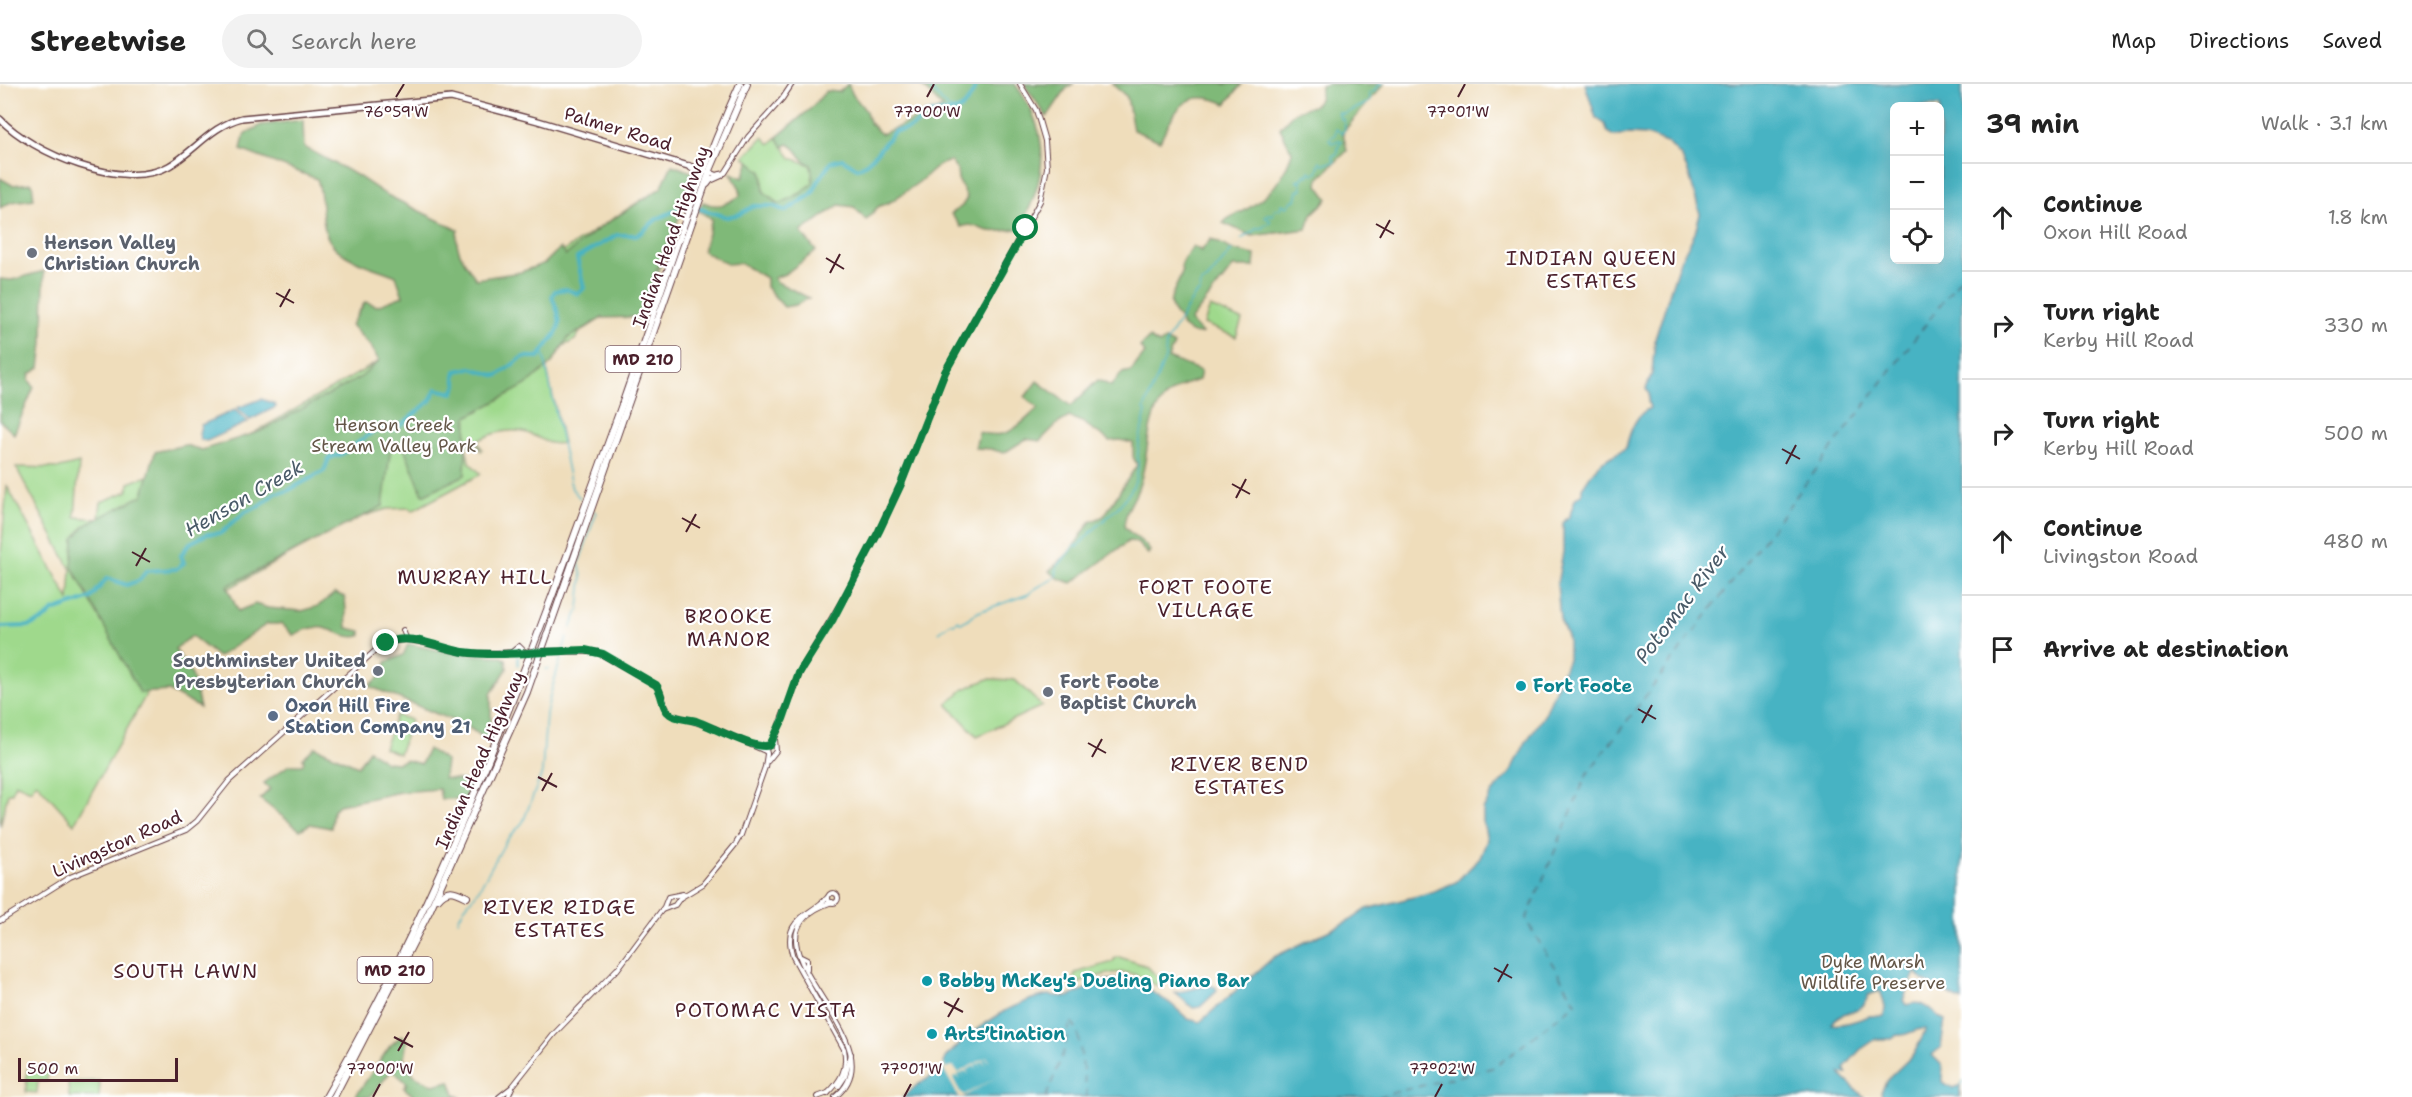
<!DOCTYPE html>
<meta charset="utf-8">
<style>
:root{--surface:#fff;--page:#f2f2f2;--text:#222;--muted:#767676;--line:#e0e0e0}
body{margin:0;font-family:"Shantell Sans",sans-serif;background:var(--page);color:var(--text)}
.controls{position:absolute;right:18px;top:18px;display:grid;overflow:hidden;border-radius:9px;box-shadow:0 6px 24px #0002}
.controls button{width:54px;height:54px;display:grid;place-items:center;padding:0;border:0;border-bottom:2px solid var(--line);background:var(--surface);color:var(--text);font:30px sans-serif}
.scale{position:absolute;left:18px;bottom:15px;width:160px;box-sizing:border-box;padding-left:6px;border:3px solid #4a1f2b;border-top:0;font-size:16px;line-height:21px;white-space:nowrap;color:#4a1f2b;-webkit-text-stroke:4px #fff;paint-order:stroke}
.stop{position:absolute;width:18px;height:18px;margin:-14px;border:4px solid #0b8043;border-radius:50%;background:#fff}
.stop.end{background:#0b8043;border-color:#fff;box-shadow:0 2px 6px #0008}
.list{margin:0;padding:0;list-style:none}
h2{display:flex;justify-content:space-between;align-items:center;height:78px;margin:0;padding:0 24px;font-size:26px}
h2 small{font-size:20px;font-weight:400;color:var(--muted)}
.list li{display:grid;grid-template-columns:39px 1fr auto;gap:18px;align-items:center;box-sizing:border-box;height:108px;padding:0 24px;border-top:2px solid var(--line)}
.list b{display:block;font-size:22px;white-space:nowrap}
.list p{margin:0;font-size:20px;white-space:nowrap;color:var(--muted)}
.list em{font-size:20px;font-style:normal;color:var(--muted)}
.icon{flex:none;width:33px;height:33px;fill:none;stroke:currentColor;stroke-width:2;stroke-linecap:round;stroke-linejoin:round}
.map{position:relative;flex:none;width:1962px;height:1013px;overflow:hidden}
header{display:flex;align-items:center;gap:36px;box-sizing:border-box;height:84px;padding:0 30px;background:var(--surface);border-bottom:2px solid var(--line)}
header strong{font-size:28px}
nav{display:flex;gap:33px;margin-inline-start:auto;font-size:21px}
.search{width:420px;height:54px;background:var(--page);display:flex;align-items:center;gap:15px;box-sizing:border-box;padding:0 21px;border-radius:33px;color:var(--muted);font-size:22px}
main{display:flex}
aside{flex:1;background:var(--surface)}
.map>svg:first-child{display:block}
</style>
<header>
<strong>Streetwise</strong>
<div class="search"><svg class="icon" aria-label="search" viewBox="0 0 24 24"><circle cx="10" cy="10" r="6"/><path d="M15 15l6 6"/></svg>Search here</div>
<nav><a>Map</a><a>Directions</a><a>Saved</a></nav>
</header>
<main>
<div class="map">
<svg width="1962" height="1013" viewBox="0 0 1962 1013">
<rect width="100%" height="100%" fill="#fff"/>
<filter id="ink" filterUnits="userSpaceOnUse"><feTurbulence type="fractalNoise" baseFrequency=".0167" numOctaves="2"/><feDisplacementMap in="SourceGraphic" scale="12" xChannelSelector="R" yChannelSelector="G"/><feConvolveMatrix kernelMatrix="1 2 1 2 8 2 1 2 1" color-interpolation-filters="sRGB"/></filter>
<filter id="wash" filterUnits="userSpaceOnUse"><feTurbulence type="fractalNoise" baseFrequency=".008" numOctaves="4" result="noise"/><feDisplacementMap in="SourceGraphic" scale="24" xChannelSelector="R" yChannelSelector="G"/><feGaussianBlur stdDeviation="1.35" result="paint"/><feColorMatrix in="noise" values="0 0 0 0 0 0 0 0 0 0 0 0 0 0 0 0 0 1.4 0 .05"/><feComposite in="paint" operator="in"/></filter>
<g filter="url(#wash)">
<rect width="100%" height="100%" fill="#efddbb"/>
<g fill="#9fd98c" stroke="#747c5c" stroke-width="1.5">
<path d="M763,53L770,60L777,53L791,74L811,81L813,99L801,109L780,120L764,108L762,88L744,73Z"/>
<path d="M646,113L673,145L642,237L628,232L603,233L580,248L575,256L544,272L563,359C549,362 543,355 532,351C513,342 494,348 477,357L482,365L481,367L475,358L466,363L469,378L481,390L412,427L409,424L387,425L354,435L195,523L74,740L36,698L31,706L15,699L12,709H8L0,743V479L7,402L69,516L71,486L16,383L60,384L79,379L75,433L99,435L101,418L128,407L129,399L243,355L408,261L465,199L535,186Z"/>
<path d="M1210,223L1242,236L1236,253L1204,240Z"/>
<path d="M988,595L1015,596L1042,622L977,652L947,620L964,605Z"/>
<path d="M396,631L411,636L399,670L384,664Z"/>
<path d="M1119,873L1147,882L1160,896L1159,902C1149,900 1142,892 1133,890C1112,885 1093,894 1074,901L1075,889L1113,878L1114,875Z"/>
<path d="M27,985L48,986L47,997H38L37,1009L26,1008Z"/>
<path d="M100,997L99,1013H69L68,998Z"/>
</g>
<g fill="#7fb978" stroke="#646c52" stroke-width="1.5">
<path d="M848,0L853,11L866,27L869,38L881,50C903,42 920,30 943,24L920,0H1015C1052,50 1048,93 1019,145C1010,145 999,149 989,147C978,145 973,138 961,143L951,130L962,122L967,114L958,95L957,86L950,77L939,81L919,98L892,117L878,123L866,136L854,123L839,121L801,148L816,167L785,190L774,194L777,198L809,214L796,221L784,223L766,203V194L740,179L727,180L703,167L712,135L699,127L703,118C717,125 727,120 740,112V105L731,89L743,94L749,77L762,88L764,108L779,120L801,109L813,99L811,81C797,75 801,66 788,60L783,63L777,53L810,25L826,7L839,8Z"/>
<path d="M1024,0H1073L1066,5L1047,33Z"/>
<path d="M1112,0H1242L1226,20C1187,2 1175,25 1160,57L1133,46L1127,13Z"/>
<path d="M1328,0H1384L1343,48L1347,67L1319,94L1318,101L1328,115L1312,130L1307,145L1252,152L1223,139C1229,132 1236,131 1244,127C1269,112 1284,96 1292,68L1280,44C1284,39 1289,33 1294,29C1309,19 1320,29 1321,2Z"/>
<path d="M303,36L304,63L358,92L385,110L458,146C452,164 467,181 476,195L521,188L545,179L560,164L566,171L602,142L661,104L672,81L695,89V96L637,233L602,234L568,254L552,279L526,301L467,333L465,391L423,411L404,364L391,362L383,422L227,502L238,527L255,520L268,524L302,527L318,522L335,509L345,513L347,544L361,547V552C347,555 339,548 327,545C314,541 304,546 293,551L282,540H267L218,573L192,552L175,565L192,591L200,624L169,607L140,609L72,483L74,455L84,442L143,411L155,368L185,361L202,366L261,347L361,293L379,277L371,263L351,241L365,218L377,222L403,212L396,192C372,182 332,175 325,146C321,129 323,111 317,95L241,66L244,51L261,41Z"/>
<path d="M0,94L12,101L32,99L34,115L11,118L0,124Z"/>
<path d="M1211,155L1233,166L1255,171L1254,183H1233L1190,237L1202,249C1194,252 1187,246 1181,241L1180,235C1160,217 1177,207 1182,188C1182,186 1181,185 1181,183C1182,176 1189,168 1193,162L1201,167Z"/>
<path d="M44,187L43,259L40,284L30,290L29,296L34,303L14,350L0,337V195L12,196Z"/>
<path d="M1149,254L1159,260L1165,256L1174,261L1168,274L1201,287L1199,296C1139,311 1154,355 1140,399C1135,417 1126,422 1124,442C1133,454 1142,454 1150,467L1148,470L1136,458L1129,457L1072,499L1060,495L1049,487L1071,467L1090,438L1104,432L1137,381L1133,373V359L1120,356L1110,357L1082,338L1069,333L1057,340L1040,357L1026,355L1004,369L991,365L975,364L979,348C1007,357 1019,342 1038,324L1025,313L1037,297L1071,322L1098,296L1111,302L1122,289L1131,287L1145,269L1140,263Z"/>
<path d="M408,560L457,570L499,572L506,575L507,585L491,610V638L486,655L466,642L369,602L383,590L386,578L403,571Z"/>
<path d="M315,663L358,682L369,666L386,678L397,679L406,676L421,680L428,665L446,677L444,694L476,698L468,715H441L439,705L400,708L339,721L333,727L331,744L310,740L300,746L260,715L270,705L264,699L289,681H302L304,678L303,674Z"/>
<path d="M402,951L407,957L404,974L414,991L433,1001L450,997L455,1010L460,1013H415L404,1004L407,999L392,986L370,1013H355L390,962Z"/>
</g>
<g fill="#47b3c3" stroke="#486977" stroke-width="1.5" fill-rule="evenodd">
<path d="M1585,0H1962V917L1922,896L1916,887L1903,916L1906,921C1927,914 1931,930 1945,936L1941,963L1932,971C1947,987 1942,978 1942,998L1954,1004L1960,1001V1013H1883L1881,1008L1887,996L1913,971L1924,950L1925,945C1914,944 1907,953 1897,951L1892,955H1876L1860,966L1844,984L1847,990L1840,989C1843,996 1857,1005 1864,1013H903L917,1001L942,986L945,974L971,949L1006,926L1032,915L1048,911L1068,913L1103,897L1115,895L1134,897L1170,919L1188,935L1200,938L1274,873L1351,836L1367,825L1429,809L1456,798L1480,774L1487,756L1483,738V726L1492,709L1511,688L1526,658L1545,630L1568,575V555L1560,535L1557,500L1563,468V439L1570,431L1575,415L1582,409V404L1594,386L1603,377L1626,364C1629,350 1635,330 1650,324L1648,318L1649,310L1646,305L1652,289L1655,255L1679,179L1695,149L1700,130L1688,87L1682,74L1669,60L1646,51L1628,50L1613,52L1608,48L1605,40L1596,34ZM1894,22H1940V176H1894ZM1880,907L1885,922L1884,932C1879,933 1874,931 1869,932C1859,936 1842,942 1831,940C1841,923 1864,933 1868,911Z"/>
<path d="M261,315L275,320L276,323L250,336L237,324Z"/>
<path d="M235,326L248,338L207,357L201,356L199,350L201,341Z"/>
<path d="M1209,901L1216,903L1217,907L1200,923L1193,924L1175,909Z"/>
</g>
<path fill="#efddbb" d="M987,973L990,978L986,974L983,976L986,981L982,977L979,979L982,984L978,979L975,981L977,986L974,982L970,984L973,989L970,984L966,986L969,991L965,987L962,989L964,994L961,989L958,991L960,997L957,992L953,994L959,1007L964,1011L999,992L963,1013H959L940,979L942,977L946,984L953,982L958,989Z"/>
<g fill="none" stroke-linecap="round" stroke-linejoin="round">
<g stroke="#47b3c3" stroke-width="1.5">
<path d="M926,0L949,25L959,26"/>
<path d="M1241,155L1254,147L1256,144H1263L1264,141L1270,139V136L1265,133L1268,130L1273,131L1275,125H1280L1282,120L1287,123L1293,116H1296L1298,107L1302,105L1301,97L1297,98V96L1303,94L1305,90L1308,92L1310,87L1313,90L1317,89L1320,77L1323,80L1335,78L1332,72L1338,69V63L1342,57L1339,56L1332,59L1329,55L1335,51L1336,45L1342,49L1345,45L1344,36L1340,34L1338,28L1343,30C1354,25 1361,23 1371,17L1369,9L1375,7L1377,2L1383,0"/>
<path d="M543,267L570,397L572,405L580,414"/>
<path d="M571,544L579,525L582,493L579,479L596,429L594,427"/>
<path d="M939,548L951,539L954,540L958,536L961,539L978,528L1029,510C1036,502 1048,499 1056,493L1057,483L1075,461L1078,463C1092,442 1122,427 1134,400C1139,390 1138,379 1138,369C1139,356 1143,341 1146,328L1144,325L1165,275L1166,258L1195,211L1200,208L1201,199L1208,195L1232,166"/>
<path d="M513,563H514"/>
<path d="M500,564H506"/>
<path d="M456,565L459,564"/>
<path d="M466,565H471"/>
<path d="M475,565H479"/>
<path d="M482,565H491"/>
<path d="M494,565H496"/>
<path d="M518,572V581"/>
<path d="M546,585H549"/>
<path d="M458,836L464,824L478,807L506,757L523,738L533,712L542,689L546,630L551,608L567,553"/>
<path d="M1960,1001L1962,997"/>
</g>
<path stroke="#47b3c3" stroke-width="4" d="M0,543L29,542L43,536L53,527L91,514L107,494L127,501L140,496L146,487L176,485L184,479L181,471L190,459L207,450L221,449L245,428L260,422L275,409L287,407L324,387L329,374L342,370L374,347L393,345L401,341L430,317L436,305L453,309L457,301L455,294L456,287L471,284L497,292L523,273H539C556,245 568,249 552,213L555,207L566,205L578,210L584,204L577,174L617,151H638L657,135L687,121L727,133L740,130L754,122H773L786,127L812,110L819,96L831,78L842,75L857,84C871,80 884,58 895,47C910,46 917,42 926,29C959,27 963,32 977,0"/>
<g stroke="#495a68" stroke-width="1.5" stroke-dasharray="8 6" stroke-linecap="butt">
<path d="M1072,938L1078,949L1087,1013"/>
<path d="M1046,1013L1064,967L1071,935"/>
<path d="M1377,1013L1495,983L1576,919L1526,836L1587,690L1962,192"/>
</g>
</g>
</g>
<g filter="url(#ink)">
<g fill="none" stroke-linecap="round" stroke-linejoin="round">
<g stroke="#633c41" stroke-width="6">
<g id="secondary">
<path d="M710,88L717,91L725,89L748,53L782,15L792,0"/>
<path d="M403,546L406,554"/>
<path d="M553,567L597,568L656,601C664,610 662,622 670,630L714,644L765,667"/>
<path d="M512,568L519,562L524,567"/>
<path d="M779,641L785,626"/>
<path d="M767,670L766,665L775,654L801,586L847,508L876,453L901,400L945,288L1040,117L1047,84L1045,57L1036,26L1020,0"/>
<path d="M768,677L776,667L775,655"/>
<circle cx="833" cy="814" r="5"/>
<path d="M832,818C722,856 906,957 835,1013"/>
<path d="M662,826L675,821L680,814L703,800L735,761L741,751L765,683L767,670"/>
<path d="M0,837L70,793L186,746L197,737L229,697L376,566C406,543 435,566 469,569C487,570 506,568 524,568"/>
<path d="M801,873L807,876V885"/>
<path d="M617,886L664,823L668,813L683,810"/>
<path d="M839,1002L845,993L851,970"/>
<path d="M827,1010C841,997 848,985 844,965L793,873C781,835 807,834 828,813"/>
<path d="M509,1011L512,1003L554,950L617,885"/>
<path d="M499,1013L512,1003"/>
<path d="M817,1013L828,1009"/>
</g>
</g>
<g stroke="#633c41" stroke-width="8">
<path id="primary" d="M0,35C32,69 124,108 169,82C195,67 211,42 242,34L451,14L538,37L705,87"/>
</g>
<g stroke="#633c41" stroke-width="8">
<g id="highway">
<path d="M689,82L699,89L700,95"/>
<path d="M707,100L710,96L721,91"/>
<path d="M438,815C448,803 455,807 467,813"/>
<path d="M326,1013C453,793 538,553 624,315C661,210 693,102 740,0"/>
<path d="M334,1013L429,828L527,608L711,84L747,0"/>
</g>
</g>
<use href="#secondary" stroke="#fff" stroke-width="4"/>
<use href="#primary" stroke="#fff" stroke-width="5"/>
<use href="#highway" stroke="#fff" stroke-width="6"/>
<g stroke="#633c41" stroke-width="6" stroke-linecap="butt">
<g id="secondary-bridge">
<path d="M540,567H553"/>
<path d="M524,568L534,567"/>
</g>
</g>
<use href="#secondary-bridge" stroke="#fff" stroke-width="4"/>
</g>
</g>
<g fill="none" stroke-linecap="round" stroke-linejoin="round" filter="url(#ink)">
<path stroke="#0b8043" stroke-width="8" d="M386,559C411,548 438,564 463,568C499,573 547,567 585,566L603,570L656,601C663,609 661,624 670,630C677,635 688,635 696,637C713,643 756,667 770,661L783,635L799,589L833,535L879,447L901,400L945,288L1026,144"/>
</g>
<path fill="none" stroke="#4a1f2b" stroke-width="2" d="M396,13L404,0M927,13L934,0M1458,13L1465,0M1376,140L1394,150M1380,154L1390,136M826,174L844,185M830,189L840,170M276,209L294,219M280,223L290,205M1782,365L1800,375M1786,380L1796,361M1232,400L1250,410M1236,414L1246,395M682,434L700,444M686,448L696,430M132,468L150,478M136,482L146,464M1638,625L1656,635M1642,639L1652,621M1088,659L1106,669M1092,673L1102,655M538,693L557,703M542,707L552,689M1494,884L1512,894M1498,898L1508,880M944,918L963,928M948,933L959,914M394,953L413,963M398,967L409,948M373,1013L380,1000M904,1013L911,1000M1435,1013L1442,1000"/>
<g fill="#6b7280" stroke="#fff" stroke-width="2">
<circle cx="32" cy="169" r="6"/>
<circle cx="378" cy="587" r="6"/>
<circle cx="1048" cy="608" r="6"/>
</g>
<g fill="#0f9aa8" stroke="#fff" stroke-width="2">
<circle cx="1521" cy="602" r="6"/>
<circle cx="927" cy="897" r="6"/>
<circle cx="932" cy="950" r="6"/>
</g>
<circle fill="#5c6f8a" stroke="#fff" stroke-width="2" cx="273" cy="632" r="6"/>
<g text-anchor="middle" stroke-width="4.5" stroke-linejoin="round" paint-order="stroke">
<g fill="#fff" stroke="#80626b" stroke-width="1.5">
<rect x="605.5" y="262" width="75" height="26" rx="4.5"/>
<rect x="357.5" y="873" width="75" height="26" rx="4.5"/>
</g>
<g font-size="16" font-weight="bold" fill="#4a1f2b">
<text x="643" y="281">MD 210</text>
<text x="395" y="892">MD 210</text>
</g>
<g font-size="18" fill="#4a1f2b" stroke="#fff">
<text transform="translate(618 45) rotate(17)" y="6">Palmer Road</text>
<text transform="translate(671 153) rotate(-70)" y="6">Indian Head Highway</text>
<text transform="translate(480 676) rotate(-66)" y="6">Indian Head Highway</text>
<text transform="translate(117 760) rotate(-24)" y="6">Livingston Road</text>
</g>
<g font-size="18" font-weight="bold" fill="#5b616d" stroke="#fff" text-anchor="start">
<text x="44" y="165">Henson Valley<tspan x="44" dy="21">Christian Church</tspan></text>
<text x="366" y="583" text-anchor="end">Southminster United<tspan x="366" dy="21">Presbyterian Church</tspan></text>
<text x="1060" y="604">Fort Foote<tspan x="1060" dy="21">Baptist Church</tspan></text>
</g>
<g font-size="18" fill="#645748" stroke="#fff">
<text x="394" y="347">Henson Creek<tspan x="394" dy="21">Stream Valley Park</tspan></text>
<text x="1873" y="884">Dyke Marsh<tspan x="1873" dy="21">Wildlife Preserve</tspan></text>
</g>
<g font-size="18" font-weight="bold" fill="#0d838f" stroke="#fff" text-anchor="start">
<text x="1533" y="608">Fort Foote</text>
<text x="939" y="903">Bobby McKey's Dueling Piano Bar</text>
<text x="944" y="956">Arts’tination</text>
</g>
<g font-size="18" font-weight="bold" fill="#4e5e75" stroke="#fff" text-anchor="start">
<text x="285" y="628">Oxon Hill Fire<tspan x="285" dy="21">Station Company 21</tspan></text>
</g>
<g font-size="20" letter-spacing="1.5" fill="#4a1f2b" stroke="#fff">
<text x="1592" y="181">INDIAN QUEEN<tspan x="1592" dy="23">ESTATES</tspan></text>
<text x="475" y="500">MURRAY HILL</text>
<text x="1206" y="510">FORT FOOTE<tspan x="1206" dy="23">VILLAGE</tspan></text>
<text x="729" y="539">BROOKE<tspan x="729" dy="23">MANOR</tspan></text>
<text x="1240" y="687">RIVER BEND<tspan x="1240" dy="23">ESTATES</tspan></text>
<text x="560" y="830">RIVER RIDGE<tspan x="560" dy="23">ESTATES</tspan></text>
<text x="186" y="894">SOUTH LAWN</text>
<text x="766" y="933">POTOMAC VISTA</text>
</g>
<g font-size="20" font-style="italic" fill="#495a68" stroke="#fff">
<text transform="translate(244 414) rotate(-30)" y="7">Henson Creek</text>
<text transform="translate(1682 520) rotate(-53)" y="7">Potomac River</text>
</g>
</g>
<g font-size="15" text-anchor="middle" fill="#4a1f2b" stroke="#fff" stroke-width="4.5" stroke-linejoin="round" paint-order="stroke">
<text x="396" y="33">76°59'W</text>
<text x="927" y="33">77°00'W</text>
<text x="1458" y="33">77°01'W</text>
<text x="380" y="990">77°00'W</text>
<text x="911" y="990">77°01'W</text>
<text x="1442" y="990">77°02'W</text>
</g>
</svg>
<div class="controls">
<button>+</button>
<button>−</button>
<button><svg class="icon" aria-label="locate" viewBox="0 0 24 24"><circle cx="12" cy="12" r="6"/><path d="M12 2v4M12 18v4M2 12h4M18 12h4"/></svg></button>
</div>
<div class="scale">500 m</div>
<div class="stop" style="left:1026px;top:144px"></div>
<div class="stop end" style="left:386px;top:559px"></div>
</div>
<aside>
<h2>39 min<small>Walk · 3.1 km</small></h2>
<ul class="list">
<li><svg class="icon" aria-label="ahead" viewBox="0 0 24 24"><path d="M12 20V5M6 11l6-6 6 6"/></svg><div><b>Continue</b><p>Oxon Hill Road</p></div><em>1.8 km</em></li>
<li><svg class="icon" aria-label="right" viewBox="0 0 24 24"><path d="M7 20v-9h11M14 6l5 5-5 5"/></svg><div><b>Turn right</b><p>Kerby Hill Road</p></div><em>330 m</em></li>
<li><svg class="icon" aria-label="right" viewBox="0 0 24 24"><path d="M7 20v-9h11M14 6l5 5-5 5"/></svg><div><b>Turn right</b><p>Kerby Hill Road</p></div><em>500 m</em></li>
<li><svg class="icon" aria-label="ahead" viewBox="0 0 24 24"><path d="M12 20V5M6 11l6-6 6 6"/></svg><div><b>Continue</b><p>Livingston Road</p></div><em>480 m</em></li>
<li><svg class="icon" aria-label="arrive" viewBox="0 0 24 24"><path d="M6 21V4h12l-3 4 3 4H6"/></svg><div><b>Arrive at destination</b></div></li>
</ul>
</aside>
</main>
